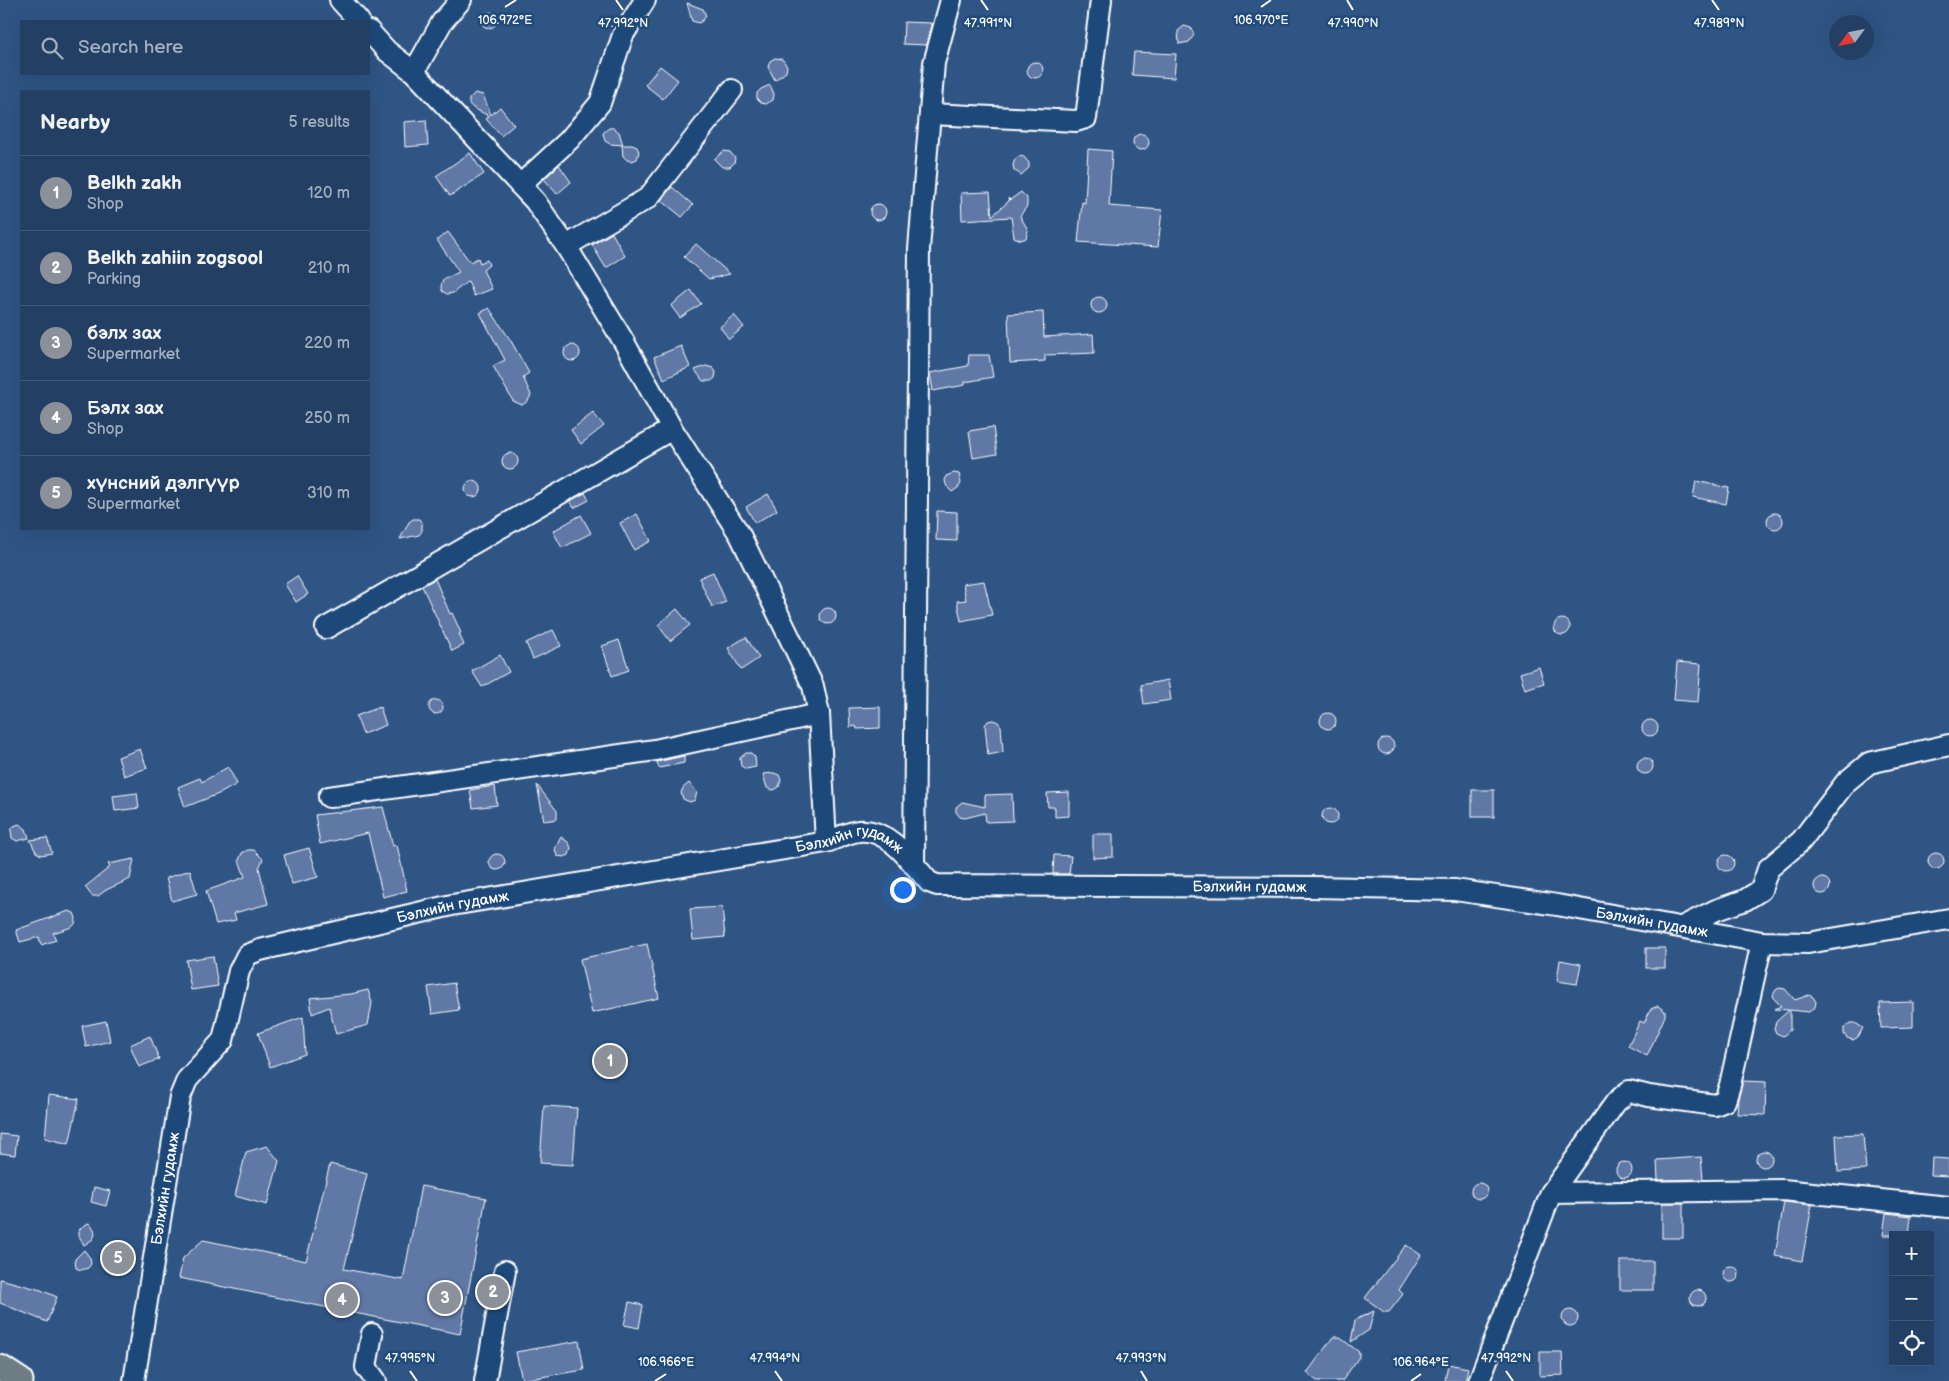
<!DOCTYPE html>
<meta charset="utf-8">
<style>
:root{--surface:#234064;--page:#2f4b6d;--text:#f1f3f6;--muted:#a3afbf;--line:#405978;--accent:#8c9099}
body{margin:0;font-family:"Balsamiq Sans",sans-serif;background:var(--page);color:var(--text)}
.controls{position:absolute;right:15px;bottom:15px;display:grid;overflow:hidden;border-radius:0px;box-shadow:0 5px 20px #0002}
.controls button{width:45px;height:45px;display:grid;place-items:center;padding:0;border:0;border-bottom:1px solid var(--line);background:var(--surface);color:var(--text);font:25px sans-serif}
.compass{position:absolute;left:1829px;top:15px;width:45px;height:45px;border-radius:50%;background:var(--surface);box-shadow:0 5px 20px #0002;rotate:237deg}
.you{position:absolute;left:902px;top:889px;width:18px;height:18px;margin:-12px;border:4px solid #fff;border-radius:50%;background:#1a73e8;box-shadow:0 0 0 8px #1a73e833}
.badge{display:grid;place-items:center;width:32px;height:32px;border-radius:50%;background:var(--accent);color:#fff;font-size:16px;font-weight:700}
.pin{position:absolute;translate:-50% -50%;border:2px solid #fff;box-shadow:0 1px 5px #0006}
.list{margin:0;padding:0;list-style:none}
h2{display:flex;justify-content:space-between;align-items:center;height:65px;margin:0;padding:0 20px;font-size:21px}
h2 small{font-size:16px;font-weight:400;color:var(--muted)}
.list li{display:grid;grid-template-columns:32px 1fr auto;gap:15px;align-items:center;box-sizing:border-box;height:75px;padding:0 20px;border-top:1px solid var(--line)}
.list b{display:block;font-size:19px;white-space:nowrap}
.list p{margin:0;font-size:16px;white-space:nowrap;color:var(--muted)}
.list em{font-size:16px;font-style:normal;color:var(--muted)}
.icon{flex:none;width:28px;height:28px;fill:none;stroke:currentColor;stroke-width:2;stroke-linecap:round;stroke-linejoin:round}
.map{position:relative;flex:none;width:1949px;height:1381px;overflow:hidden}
.search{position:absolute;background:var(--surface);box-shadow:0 5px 20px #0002;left:20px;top:20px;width:350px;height:55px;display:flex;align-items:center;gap:12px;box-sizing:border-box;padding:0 18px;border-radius:0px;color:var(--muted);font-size:19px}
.panel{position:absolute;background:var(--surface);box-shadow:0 5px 20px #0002;left:20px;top:90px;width:350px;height:440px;border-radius:0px}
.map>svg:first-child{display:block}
</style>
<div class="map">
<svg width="1949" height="1381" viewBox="0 0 1949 1381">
<rect width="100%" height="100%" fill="#2f5585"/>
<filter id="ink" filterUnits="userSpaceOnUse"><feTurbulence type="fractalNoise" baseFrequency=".02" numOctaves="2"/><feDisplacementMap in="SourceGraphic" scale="10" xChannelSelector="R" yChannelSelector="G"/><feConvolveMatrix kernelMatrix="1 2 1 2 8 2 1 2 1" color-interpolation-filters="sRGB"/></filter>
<g filter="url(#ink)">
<g fill="#5f78a5" stroke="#fff">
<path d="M687,3L703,9L706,16L703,20L699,23L692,21Z"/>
<circle cx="489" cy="20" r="8"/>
<path d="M904,22L931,23L927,45L903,44Z"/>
<path d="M1184,26L1191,28L1194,35L1189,42L1179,44L1178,31Z"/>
<path d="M1134,52L1176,54L1174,78L1132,75Z"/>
<path d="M775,58L782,59L787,66L786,72L775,80L768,67L770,61Z"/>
<circle cx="1035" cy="70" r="8"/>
<path d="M660,66L678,80L663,99L645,85Z"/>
<path d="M770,85L774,94L773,100L766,104L761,103L757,99V93L761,89Z"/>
<path d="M475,93L483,95L491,115L500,107L514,125L501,136L486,119L489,116L473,108L469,104V99Z"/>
<path d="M426,120L428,145L405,147L404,122Z"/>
<path d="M609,128H614L619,132L623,145L610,144L605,141L603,133Z"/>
<circle cx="1141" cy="142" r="8"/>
<path d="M622,145H632L637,147L639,152L637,159L632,161L627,160L623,156Z"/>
<path d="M1088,149L1112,151L1109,206L1162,210L1158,247L1078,242L1082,202L1085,203Z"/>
<path d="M724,151L730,152L735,158L734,163L730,167H722L714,159Z"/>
<path d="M470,153L484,174L450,196L436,176Z"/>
<path d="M1019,156L1024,157L1029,163V168L1021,175L1014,170L1013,165L1015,159Z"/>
<path d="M559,165L571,182L557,194L544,179Z"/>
<path d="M672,187L693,205L682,217L661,200Z"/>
<path d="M990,192L992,216L1009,201L1008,198L1010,200L1021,192L1027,198V206L1020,216L1028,230L1026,238L1021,240L1014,237L1011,217L962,220L961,193Z"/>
<circle cx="878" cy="212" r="8"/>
<path d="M448,232L470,262L478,258L480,263L487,260L489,265L483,270L492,289L474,296L468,281L453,293L447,294L442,291L441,286L443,280L459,272L437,240Z"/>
<path d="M612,233L625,256L606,268L592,245Z"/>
<path d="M696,244L730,274L709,279L684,257Z"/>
<path d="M691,290L701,304L680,318L671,306Z"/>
<circle cx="1099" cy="305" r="8"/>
<path d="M489,308L511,341L529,373L523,377L531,395L528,401L522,405L513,401L493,366L505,360L480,313Z"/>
<path d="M1043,312L1044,337L1093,334L1094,353L1045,355V361L1010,363L1008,314Z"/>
<path d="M734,315L744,327L729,339L720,327Z"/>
<circle cx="572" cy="353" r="8"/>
<path d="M681,346L690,367L664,379L654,357Z"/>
<path d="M969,355H989L993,377L965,382V385L933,391L930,373L968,366Z"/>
<path d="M706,366L713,368L716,372L715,378L711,381H703L695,370Z"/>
<path d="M593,413L604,426L581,444L571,430Z"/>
<path d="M993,427L997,454L973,458L969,431Z"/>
<circle cx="510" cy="461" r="8"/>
<path d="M954,473L959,474L961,483L959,487L952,492L947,487L945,481L946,476Z"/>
<circle cx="473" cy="489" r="8"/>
<path d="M1696,481L1729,488L1726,504L1693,497Z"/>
<path d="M585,493L589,500L574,508L570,501Z"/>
<path d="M768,494L777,510L755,523L746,507Z"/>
<path d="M937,511L957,512V541L936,540Z"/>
<circle cx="1775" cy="521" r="8"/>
<path d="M637,514L651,541L634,550L620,523Z"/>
<path d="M581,515L591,533L562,548L553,531Z"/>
<path d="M413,519H419L422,523V531L419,535L400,539L409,522Z"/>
<path d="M713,572L726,602L712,607L699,578Z"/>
<path d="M297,576L308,594L296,602L285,584Z"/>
<path d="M435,579L450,614L452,613L461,633L459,634L464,645L452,651L422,586Z"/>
<path d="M984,581L992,615L961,621L957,601L966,600L963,584Z"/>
<circle cx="828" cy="616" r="8"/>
<path d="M677,609L690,625L670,641L658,625Z"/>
<circle cx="1562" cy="627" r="8"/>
<path d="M553,630L561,646L533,659L526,643Z"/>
<path d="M746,637L759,658L741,670L728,648Z"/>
<path d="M619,640L629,670L612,676L602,646Z"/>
<path d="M500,655L509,672L482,687L472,671Z"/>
<path d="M1677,662L1701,664L1698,702L1674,700Z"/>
<path d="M1539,667L1544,683L1525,689L1520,673Z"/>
<path d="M1168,680L1171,700L1144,704L1141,685Z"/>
<circle cx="436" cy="707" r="7"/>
<path d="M380,707L386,725L363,734L356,716Z"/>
<path d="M880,707V728L857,729L856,726L850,727L849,708Z"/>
<circle cx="1328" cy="721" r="8"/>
<circle cx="1650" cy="728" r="8"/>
<path d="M993,720L998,722L1001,726L1003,752L988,755L985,725L988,721Z"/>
<circle cx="1386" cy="746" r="8"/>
<path d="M140,749L147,768L124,776L118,757Z"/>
<path d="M746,753H751L755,757L756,767L746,769L741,766L740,758Z"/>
<path d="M684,756V763L659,768L657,762Z"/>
<circle cx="1645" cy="766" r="8"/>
<path d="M228,767L237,784L221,793L185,807L178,787L200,778L202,782Z"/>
<path d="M763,774L774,773L779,775L781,780L779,787L774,790L767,788Z"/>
<path d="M689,783L697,792L695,800L690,802L683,799L681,793L683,788Z"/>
<path d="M537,785L557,811V819L544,821Z"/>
<path d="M495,786L497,805L473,808L470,790Z"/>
<rect x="1472" y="790" width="22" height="27"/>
<path d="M1069,792V816L1055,817V807H1048L1047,793Z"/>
<path d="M137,793L139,808L115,811L113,796Z"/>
<path d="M1012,794L1013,821L986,822L985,813L965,818L960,817L956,812V807L962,802L985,807V795Z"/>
<path d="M383,807L393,846L397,845L407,891L383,897L368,833L320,844L315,815Z"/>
<circle cx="1330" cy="816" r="8"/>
<path d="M19,824L26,829L29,838L17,841L12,838L11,830L14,826Z"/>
<path d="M1093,834H1113V857L1093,858Z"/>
<path d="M561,837L569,843L571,848L569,855L564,857L557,856L555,849Z"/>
<path d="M47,838L52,853L41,855L36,852L30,840Z"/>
<path d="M309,848L318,877L292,884L284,855Z"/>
<path d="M248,850H254L263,859L259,868L268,904L234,913L236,920L216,924L206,891L245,877L239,860L242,853Z"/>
<circle cx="1936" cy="861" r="8"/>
<circle cx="497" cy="862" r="8"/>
<circle cx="1726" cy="863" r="8"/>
<path d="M1054,855L1071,856L1069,874H1053Z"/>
<path d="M134,859L130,879L106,890L98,896H92L85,887L110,867L108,864Z"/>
<path d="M190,870L197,894L172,901L166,878Z"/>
<circle cx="1822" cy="886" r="8"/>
<path d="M722,907L725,937L693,940L690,909Z"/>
<path d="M69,911L74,913L76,918L75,924L72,927L53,933L56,940L41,945L39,937L20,942L16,930Z"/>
<path d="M647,944L659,998L592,1013L580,959Z"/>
<rect x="1646" y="948" width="19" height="20"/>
<path d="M213,956L218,986L191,990L186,960Z"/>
<path d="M1560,960L1581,964L1577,984L1557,981Z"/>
<path d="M454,983L459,1010L432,1014L428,987Z"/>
<path d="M1779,988L1785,989L1795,1000L1809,995L1813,997L1816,1002L1815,1007L1809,1012L1790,1010V1030L1783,1036L1776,1033L1774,1028L1776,1022L1789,1010L1774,1009L1781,1006L1775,1000L1773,995L1776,990Z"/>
<path d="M368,990L372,1003L368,1025L336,1034L329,1007L312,1014L310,998L351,994Z"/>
<path d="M1913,1002V1027L1881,1028L1880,1003Z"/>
<path d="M1658,1006L1665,1011V1016L1647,1056L1628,1046L1640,1021L1644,1023L1651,1009Z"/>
<path d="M303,1017L305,1054L270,1067L258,1033Z"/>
<path d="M106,1021L110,1041L86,1047L82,1026Z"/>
<path d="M1850,1023H1855L1863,1028L1858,1037L1853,1040L1847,1038L1844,1034V1028Z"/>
<path d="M150,1036L159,1059L139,1067L130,1045Z"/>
<path d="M1743,1081L1766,1082L1765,1115L1737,1114L1738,1099Z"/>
<path d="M49,1095L79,1099L69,1144L45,1138Z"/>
<path d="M544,1106L577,1108L573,1165L540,1163Z"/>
<path d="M0,1134L17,1136L15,1155L0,1153Z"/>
<path d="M1863,1134L1866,1170L1838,1172L1836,1135Z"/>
<path d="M267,1146L279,1161L267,1205L235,1196L246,1152Z"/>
<circle cx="1764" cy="1159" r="8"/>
<path d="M1701,1157L1703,1179L1658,1180L1657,1160Z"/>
<path d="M1932,1158L1949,1159V1176L1931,1175Z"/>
<circle cx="1624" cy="1170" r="8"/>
<path d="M330,1164L367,1174L344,1269L403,1280L421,1186L486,1198L460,1334L179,1278L183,1258L203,1240L306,1261Z"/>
<circle cx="1479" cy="1191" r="8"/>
<path d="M94,1187L110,1191L106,1206L91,1202Z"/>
<path d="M1784,1202L1812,1205L1802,1261L1775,1256Z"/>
<rect x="1662" y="1203" width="21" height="35"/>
<path d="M1886,1213L1911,1216L1909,1235H1883Z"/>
<path d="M89,1223L94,1229L95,1234L93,1239L84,1245L79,1236V1230L83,1226Z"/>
<path d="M1406,1245L1421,1255L1399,1290L1403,1294L1389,1312H1384L1365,1298Z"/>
<path d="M84,1250L90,1258L91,1264L88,1268L81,1270L76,1268L75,1259Z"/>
<rect x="1620" y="1261" width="33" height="29"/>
<circle cx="1731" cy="1274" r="8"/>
<path d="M0,1279L41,1290L57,1297L47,1322L0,1303Z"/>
<circle cx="1698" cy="1298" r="8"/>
<path d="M629,1302L643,1305L639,1328L624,1325Z"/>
<circle cx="1570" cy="1318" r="8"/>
<path d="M1374,1311L1369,1330L1351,1342L1355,1320Z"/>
<path d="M1333,1337H1339L1359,1352V1357L1342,1381H1317L1307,1373Z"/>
<path d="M579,1341L584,1370L522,1380L516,1352Z"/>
<path d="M1540,1352H1562L1563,1375L1540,1376Z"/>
<path d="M1448,1364L1468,1368L1465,1381H1445Z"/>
</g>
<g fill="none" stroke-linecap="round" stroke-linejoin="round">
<g stroke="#fff" stroke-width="24">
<g id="minor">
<path d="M340,0L359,21"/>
<path d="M369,31L387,51L414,72L535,201L566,246L624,342L672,429L740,535L813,686L819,714L826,842"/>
<path d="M414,72L442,22L461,0"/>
<path d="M930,114L1076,121L1086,118L1101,0"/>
<path d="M520,185L569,140L600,103L623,35L645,0"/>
<path d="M566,246L648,198L732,90"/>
<path d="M326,628L672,429"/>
<path d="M329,797L655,750L819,714"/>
<path d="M914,865L919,249L934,63L951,0"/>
<path d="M1682,927L1716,910L1745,900L1761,890L1768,869L1801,841L1846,782L1869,763L1949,745"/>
<path d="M1551,1193L1616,1102L1629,1091L1649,1096L1715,1105L1725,1101L1730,1085L1762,942"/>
<path d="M372,1334L366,1367L376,1381"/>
<path id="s1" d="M134,1381L180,1097L187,1080L223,1040L239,971L247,955L260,950L452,905L826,842C836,839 848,832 859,831C889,828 911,862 929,882L937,885L1313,887L1455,890L1557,905L1762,942L1808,943L1949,919"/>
<path d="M485,1381L505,1271"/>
<path d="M1479,1381L1551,1193L1783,1190L1949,1207"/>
</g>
</g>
<g stroke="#fff" stroke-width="29">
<path id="major" d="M0,1368L20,1381"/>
</g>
<use href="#minor" stroke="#1f4a7a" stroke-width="20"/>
<use href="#major" stroke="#6c7e84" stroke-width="25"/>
</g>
</g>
<path fill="none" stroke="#fff" stroke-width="2" d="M616,0L623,10M981,0L988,10M1347,0L1353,10M1712,0L1719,10M505,7L516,0M1261,7L1271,0M410,1371L417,1381M775,1371L782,1381M1141,1371L1147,1381M1506,1371L1513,1381M655,1381L666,1374M1411,1381L1421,1374"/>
<g text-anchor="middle" stroke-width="5" stroke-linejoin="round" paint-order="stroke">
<g font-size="15" fill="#fff" stroke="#1f4a7a">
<text dy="5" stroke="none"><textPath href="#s1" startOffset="1065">Бэлхийн гудамж</textPath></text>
<text dy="5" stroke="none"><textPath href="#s1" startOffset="1485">Бэлхийн гудамж</textPath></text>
<text dy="5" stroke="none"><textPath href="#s1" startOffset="660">Бэлхийн гудамж</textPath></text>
<text dy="5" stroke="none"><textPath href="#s1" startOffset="1890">Бэлхийн гудамж</textPath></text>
<text dy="5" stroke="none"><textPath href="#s1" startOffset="195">Бэлхийн гудамж</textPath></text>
</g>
</g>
<g font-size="12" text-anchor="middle" fill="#fff" stroke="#1f4a7a" stroke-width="5" stroke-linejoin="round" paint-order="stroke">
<text x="505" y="24">106.972°E</text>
<text x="1261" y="24">106.970°E</text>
<text x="623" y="27">47.992°N</text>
<text x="988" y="27">47.991°N</text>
<text x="1719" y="27">47.989°N</text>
<text x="1353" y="27">47.990°N</text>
<text x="410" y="1362">47.995°N</text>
<text x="775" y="1362">47.994°N</text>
<text x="1141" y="1362">47.993°N</text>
<text x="1506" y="1362">47.992°N</text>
<text x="666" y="1366">106.966°E</text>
<text x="1421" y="1366">106.964°E</text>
</g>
</svg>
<div class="controls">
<button>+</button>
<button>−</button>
<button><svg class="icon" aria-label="locate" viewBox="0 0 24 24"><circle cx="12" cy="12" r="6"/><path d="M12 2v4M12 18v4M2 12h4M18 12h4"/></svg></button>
</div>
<svg class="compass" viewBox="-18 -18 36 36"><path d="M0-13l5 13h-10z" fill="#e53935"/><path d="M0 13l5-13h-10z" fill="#a3afbf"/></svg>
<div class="you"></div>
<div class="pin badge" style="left:610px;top:1061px">1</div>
<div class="pin badge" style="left:493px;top:1292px">2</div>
<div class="pin badge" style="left:445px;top:1298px">3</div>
<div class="pin badge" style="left:342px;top:1300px">4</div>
<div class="pin badge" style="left:118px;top:1258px">5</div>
<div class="search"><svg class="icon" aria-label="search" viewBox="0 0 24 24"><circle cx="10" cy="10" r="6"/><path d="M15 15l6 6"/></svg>Search here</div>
<section class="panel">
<h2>Nearby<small>5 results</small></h2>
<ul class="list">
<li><span class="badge">1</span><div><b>Belkh zakh</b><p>Shop</p></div><em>120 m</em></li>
<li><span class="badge">2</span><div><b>Belkh zahiin zogsool</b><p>Parking</p></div><em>210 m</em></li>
<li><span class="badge">3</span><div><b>бэлх зах</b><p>Supermarket</p></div><em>220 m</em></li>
<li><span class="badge">4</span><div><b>Бэлх зах</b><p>Shop</p></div><em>250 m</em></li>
<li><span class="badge">5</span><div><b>хүнсний дэлгүүр</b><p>Supermarket</p></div><em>310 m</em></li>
</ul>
</section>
</div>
